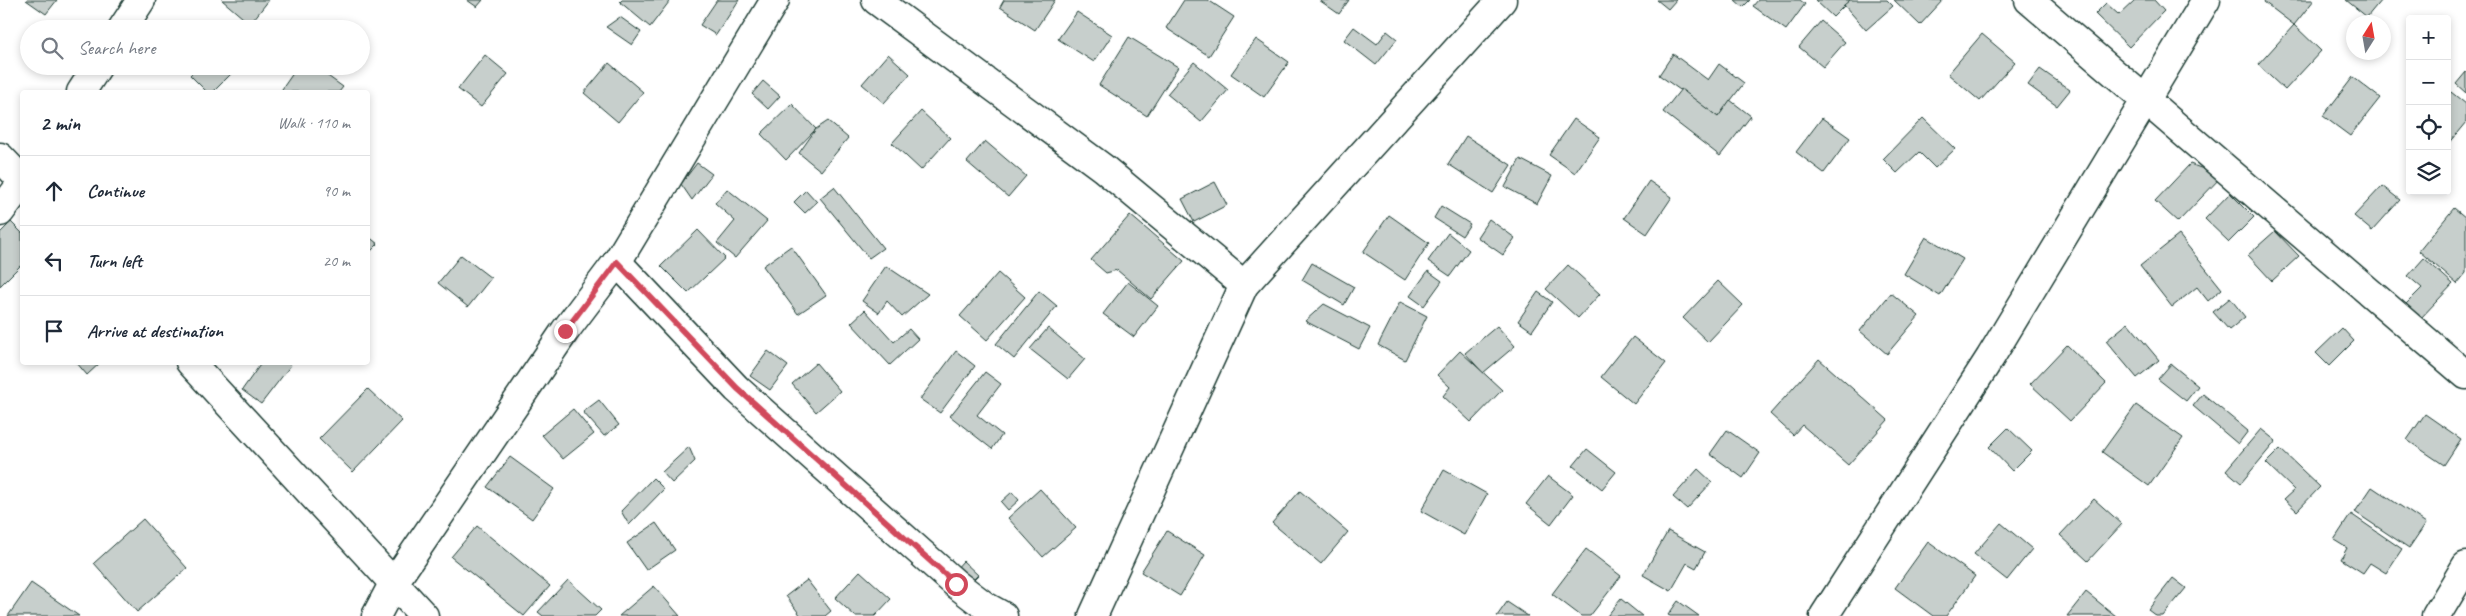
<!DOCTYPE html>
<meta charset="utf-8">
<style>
:root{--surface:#fff;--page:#f6f6f7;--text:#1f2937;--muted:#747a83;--line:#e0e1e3}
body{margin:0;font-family:Caveat,sans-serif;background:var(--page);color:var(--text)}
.controls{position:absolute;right:15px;top:15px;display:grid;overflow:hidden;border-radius:5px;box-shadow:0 2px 8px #0003}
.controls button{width:45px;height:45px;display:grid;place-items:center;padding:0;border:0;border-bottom:1px solid var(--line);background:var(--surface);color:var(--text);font:25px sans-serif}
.compass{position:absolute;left:2346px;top:15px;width:45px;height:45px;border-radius:50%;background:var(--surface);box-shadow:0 2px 8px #0003;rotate:11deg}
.stop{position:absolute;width:15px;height:15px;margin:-11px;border:4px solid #d1495b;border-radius:50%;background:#fff}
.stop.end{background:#d1495b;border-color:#fff;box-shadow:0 1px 5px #0008}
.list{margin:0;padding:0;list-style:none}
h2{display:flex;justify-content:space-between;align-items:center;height:65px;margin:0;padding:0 20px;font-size:21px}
h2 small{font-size:16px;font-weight:400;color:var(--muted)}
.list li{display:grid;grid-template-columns:32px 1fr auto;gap:15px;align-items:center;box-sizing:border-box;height:70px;padding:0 20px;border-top:1px solid var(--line)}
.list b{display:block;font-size:19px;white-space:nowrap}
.list em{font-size:16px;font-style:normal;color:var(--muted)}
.icon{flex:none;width:28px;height:28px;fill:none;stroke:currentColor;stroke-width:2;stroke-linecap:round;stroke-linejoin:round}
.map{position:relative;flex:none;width:2466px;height:616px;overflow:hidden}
.search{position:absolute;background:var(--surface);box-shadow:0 2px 8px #0003;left:20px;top:20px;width:350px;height:55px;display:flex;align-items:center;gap:12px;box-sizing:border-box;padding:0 18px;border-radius:28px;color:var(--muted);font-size:19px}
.panel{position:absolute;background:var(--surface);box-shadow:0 2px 8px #0003;left:20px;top:90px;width:350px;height:275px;border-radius:5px}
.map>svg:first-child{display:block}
</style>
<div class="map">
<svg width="2466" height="616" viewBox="0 0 2466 616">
<rect width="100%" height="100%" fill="#fff"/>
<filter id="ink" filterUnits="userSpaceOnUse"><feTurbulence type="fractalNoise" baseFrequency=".02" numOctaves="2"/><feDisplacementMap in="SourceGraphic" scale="10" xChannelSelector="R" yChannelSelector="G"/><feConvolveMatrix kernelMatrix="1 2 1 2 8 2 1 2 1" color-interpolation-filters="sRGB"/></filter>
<g filter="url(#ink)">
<g fill="#c7cfcc" stroke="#1f3d34">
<path d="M26,0H57L46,14Z"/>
<path d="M222,0H269L250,24Z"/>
<path d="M467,0H483L477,7Z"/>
<path d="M622,0H667L669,2L650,27L620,2Z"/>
<path d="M717,0H739L716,35L700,25Z"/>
<path d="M1004,0H1055L1035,30L1000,7Z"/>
<path d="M1184,0H1208L1234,17L1209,56L1166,28Z"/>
<path d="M1319,0H1349L1339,14Z"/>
<path d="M1657,0H1676L1668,9Z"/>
<path d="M1735,0H1750L1743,7Z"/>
<path d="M1758,0H1800L1805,4L1786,30L1753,6Z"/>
<path d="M1815,0H1850L1833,17Z"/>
<path d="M1850,0H1887L1893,6L1866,30L1844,5Z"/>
<path d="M1894,0H1943L1920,25Z"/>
<path d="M2135,0H2154L2164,11L2129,47L2095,14L2106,3L2119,15Z"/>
<path d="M2265,0H2314L2294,25L2264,2Z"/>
<path d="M2346,0H2381L2367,17Z"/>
<path d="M1077,12L1112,35L1094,62L1058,39Z"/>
<path d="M620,17L641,32L632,45L606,27Z"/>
<path d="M1821,21L1845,42L1823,67L1799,47Z"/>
<path d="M2294,25L2321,51L2285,90L2258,65Z"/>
<path d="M1354,27L1377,44L1387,31L1397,39L1376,65L1344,40Z"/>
<path d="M1982,34L2015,62L1980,101L1948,74Z"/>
<path d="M1129,37L1178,67L1147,116L1099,85Z"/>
<path d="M1256,39L1289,62L1264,97L1231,74Z"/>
<path d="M888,54L910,74L884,103L862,84Z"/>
<path d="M1673,54L1708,80L1719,64L1744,83L1718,117L1659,75Z"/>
<path d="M485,55L508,74L481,107L458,89Z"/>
<path d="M1194,62L1228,90L1201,122L1167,94Z"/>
<path d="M609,63L643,92L618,122L584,93Z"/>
<path d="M199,66H233L236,69L213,92H207L190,75Z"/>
<path d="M298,66H314L343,87L339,92H280Z"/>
<path d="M2040,69L2070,90L2057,106L2028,85Z"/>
<path d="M2466,72V93L2456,84Z"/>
<path d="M2353,77L2380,98L2350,136L2323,116Z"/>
<path d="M763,81L780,96L768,109L752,94Z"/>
<path d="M1681,89L1718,117L1730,100L1751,116L1720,156L1663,112Z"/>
<path d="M2451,92L2466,104V122L2447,145V97Z"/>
<path d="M792,104L816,129L786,160L761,134Z"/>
<path d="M921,111L950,138L921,170L892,143Z"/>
<path d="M1822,118L1850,138L1824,173L1796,152Z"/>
<path d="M1923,118L1955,149L1935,168L1919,152L1897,173L1883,159Z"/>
<path d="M1574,119L1600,137L1575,173L1549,155Z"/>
<path d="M828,121L848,138L821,171L799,153L816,129Z"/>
<path d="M1466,136L1511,165L1493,193L1448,164Z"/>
<path d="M985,141L1026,176L1008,197L967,162Z"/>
<path d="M1520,159L1552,176L1537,204L1505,187Z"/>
<path d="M697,163L712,174L692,200L681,184Z"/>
<path d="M2190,164L2222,176L2178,222L2155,201Z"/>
<path d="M1649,181L1672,197L1647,234L1624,218Z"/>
<path d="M1215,182L1227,205L1194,222L1182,199Z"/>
<path d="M2382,186L2400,200L2372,231L2354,216Z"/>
<path d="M834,187L883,248L869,258L820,198Z"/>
<path d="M727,189L767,221L735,258L717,243L735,221L715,203Z"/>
<path d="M806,190L817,202L805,213L794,202Z"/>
<path d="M2230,193L2254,217L2229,242L2205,219Z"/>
<path d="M1441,206L1470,224L1462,236L1434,218Z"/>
<path d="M2454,208L2466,218V273L2457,284L2419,251Z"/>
<path d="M1130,215L1184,261L1151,299L1117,270L1106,273L1091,260Z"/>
<path d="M1389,215L1429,243L1405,280L1363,252Z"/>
<path d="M1489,219L1515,238L1503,255L1477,237Z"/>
<path d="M11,222L22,233V264L0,286V233Z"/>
<path d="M698,230L725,258L688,293L661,266Z"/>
<path d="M2275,231L2299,256L2272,281L2248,255Z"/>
<path d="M1448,233L1469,250L1450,276L1428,261Z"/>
<path d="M2179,235L2222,289L2208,301L2197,287L2172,307L2140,266Z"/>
<path d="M368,236L378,244L368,254Z"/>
<path d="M1926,237L1963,259L1940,296L1904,274Z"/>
<path d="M791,246L826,295L798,314L763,266Z"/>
<path d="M461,255L491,278L468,307L438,283Z"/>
<path d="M2424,258L2453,284L2420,319L2405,305L2422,288L2408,276Z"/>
<path d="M1312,263L1354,287L1344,305L1302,280Z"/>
<path d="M1568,265L1600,294L1578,318L1546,289Z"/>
<path d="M886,266L928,294L902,317L887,301L879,313L862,301Z"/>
<path d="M1428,271L1442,281L1424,306L1410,296Z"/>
<path d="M998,273L1025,297L987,340L960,316Z"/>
<path d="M1718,281L1743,305L1708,342L1683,318Z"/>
<path d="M1128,282L1158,306L1134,337L1103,314Z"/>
<path d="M1039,291L1057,306L1014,359L996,344Z"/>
<path d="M1538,292L1552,302L1532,331L1518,321Z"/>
<path d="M1891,293L1919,316L1887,354L1860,331Z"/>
<path d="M2230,298L2245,317L2229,330L2213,312Z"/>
<path d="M1400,302L1427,316L1405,360L1378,345Z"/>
<path d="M1324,304L1370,328L1359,349L1305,321Z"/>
<path d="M865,310L894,342L909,329L918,339L890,365L851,323Z"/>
<path d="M2128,323L2159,360L2137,378L2106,341Z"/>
<path d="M1497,326L1515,346L1483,373L1465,353Z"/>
<path d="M1048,328L1085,359L1068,379L1030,349Z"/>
<path d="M2342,328L2354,341L2329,366L2316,353Z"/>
<path d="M1633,337L1666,363L1634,404L1601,377Z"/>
<path d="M2067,345L2106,383L2070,421L2030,384Z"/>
<path d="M768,351L788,366L770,390L750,376Z"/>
<path d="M956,351L975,366L940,413L920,399Z"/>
<path d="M1460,351L1502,390L1471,422L1443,396L1450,387L1437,375Z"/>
<path d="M1819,359L1888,420L1848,465L1802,425L1793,435L1770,414Z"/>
<path d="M76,362H101L87,375Z"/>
<path d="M262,362H288L291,365L261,404L242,390Z"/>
<path d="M816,363L840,391L816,412L792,384Z"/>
<path d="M2171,364L2198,386L2186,401L2158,379Z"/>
<path d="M985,372L1001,384L977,415L1002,435L992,449L950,416Z"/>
<path d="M368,389L402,421L353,472L319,439Z"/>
<path d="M2203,394L2248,431L2238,444L2193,406Z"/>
<path d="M599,400L619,425L604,436L583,412Z"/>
<path d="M2136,405L2183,438L2149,486L2102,452Z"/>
<path d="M573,409L594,434L563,459L542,435Z"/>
<path d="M2425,414L2461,439L2444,465L2407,440Z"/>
<path d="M2008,428L2032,451L2012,471L1989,447Z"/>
<path d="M2261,429L2276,441L2241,483L2226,470Z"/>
<path d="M1727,430L1760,453L1743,478L1710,454Z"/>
<path d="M689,447L695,461L672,483L662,472Z"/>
<path d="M1587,449L1616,472L1602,489L1573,466Z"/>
<path d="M2280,449L2320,487L2297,511L2284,499L2294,490L2266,463Z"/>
<path d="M510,457L554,489L532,519L487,487Z"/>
<path d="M1698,469L1712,482L1687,509L1673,497Z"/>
<path d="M1444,470L1487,494L1464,535L1421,511Z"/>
<path d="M1548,476L1573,495L1551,524L1526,504Z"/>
<path d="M653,478L664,489L629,525L621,511Z"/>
<path d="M2372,487L2426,523L2409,548L2355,512Z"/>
<path d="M1040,489L1076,528L1043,557L1008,518Z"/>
<path d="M1300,491L1348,532L1321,564L1272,523Z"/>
<path d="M1012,492L1019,500L1008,510L1001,502Z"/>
<path d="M2094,499L2122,524L2088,561L2060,535Z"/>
<path d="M2351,514L2402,549L2386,573L2370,563L2363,573L2341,559L2347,548L2334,540Z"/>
<path d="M143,519L187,568L137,612L94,563Z"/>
<path d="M656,523L675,550L646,570L627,543Z"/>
<path d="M2001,523L2032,549L2007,580L1974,554Z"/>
<path d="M477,526L550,586L524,616L451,557Z"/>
<path d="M1167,531L1205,555L1180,596L1141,572Z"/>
<path d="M1668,531L1705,552L1696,568L1687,563L1671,591L1643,575Z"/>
<path d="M1928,542L1975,576L1946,616H1933L1895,588Z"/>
<path d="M1586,549L1621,576L1590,616H1581L1552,594Z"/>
<path d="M963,561L978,575L970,583L955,570Z"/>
<path d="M860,571L891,599L875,616H855L835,598Z"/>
<path d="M2173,578L2186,588L2163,616H2156L2148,610Z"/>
<path d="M568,580L601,610L595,616H543L538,612Z"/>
<path d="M807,580L831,611L825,616H801L786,596Z"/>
<path d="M31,583L79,616H8Z"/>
<path d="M654,586L680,616H619Z"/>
<path d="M2086,592L2116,616H2067Z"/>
<path d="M1621,599L1642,616H1607Z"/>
<path d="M1678,601L1699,616H1670L1668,615Z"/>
<path d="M1507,602L1528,616H1497Z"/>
</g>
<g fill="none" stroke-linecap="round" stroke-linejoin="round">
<g stroke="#1f3d34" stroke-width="31">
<g id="street">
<path d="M876,0L1103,168L1244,285"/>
<path d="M2029,0L2466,375"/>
<path d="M122,29L141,0"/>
<path d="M81,92L98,66"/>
<path d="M0,157L22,180"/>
<path d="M0,212L22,183"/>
<path d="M617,262L737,389L956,584L985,606L1003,616"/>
<path d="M190,362L424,616"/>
<path d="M376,616L393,584L565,331L617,262L775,0"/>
<path d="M1093,616L1244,285L1502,0"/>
<path d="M1824,616L1990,358L2206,0"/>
<path d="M2436,616L2466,566"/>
</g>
</g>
<use href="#street" stroke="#fff" stroke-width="28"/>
</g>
</g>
<g fill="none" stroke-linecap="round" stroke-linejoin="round" filter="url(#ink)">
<path stroke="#d1495b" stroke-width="6" d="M565,331L617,262L737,388L956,584"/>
</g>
</svg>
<div class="controls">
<button>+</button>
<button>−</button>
<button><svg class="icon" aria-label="locate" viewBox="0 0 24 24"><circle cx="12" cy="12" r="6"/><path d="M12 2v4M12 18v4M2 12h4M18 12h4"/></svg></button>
<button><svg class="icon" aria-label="layers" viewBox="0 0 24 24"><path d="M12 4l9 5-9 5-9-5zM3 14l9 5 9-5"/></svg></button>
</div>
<svg class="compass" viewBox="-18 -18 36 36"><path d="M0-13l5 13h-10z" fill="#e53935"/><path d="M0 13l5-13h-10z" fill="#747a83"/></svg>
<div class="stop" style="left:956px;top:584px"></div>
<div class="stop end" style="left:565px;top:331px"></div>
<div class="search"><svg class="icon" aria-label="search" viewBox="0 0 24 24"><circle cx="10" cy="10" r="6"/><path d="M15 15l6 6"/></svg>Search here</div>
<section class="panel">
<h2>2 min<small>Walk · 110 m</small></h2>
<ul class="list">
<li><svg class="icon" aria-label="ahead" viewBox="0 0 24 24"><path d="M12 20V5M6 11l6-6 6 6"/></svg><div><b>Continue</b></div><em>90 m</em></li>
<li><svg class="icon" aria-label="left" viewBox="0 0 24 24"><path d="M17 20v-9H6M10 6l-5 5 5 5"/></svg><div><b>Turn left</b></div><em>20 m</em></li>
<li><svg class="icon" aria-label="arrive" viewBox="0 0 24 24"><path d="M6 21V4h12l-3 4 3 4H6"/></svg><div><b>Arrive at destination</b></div></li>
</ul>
</section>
</div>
